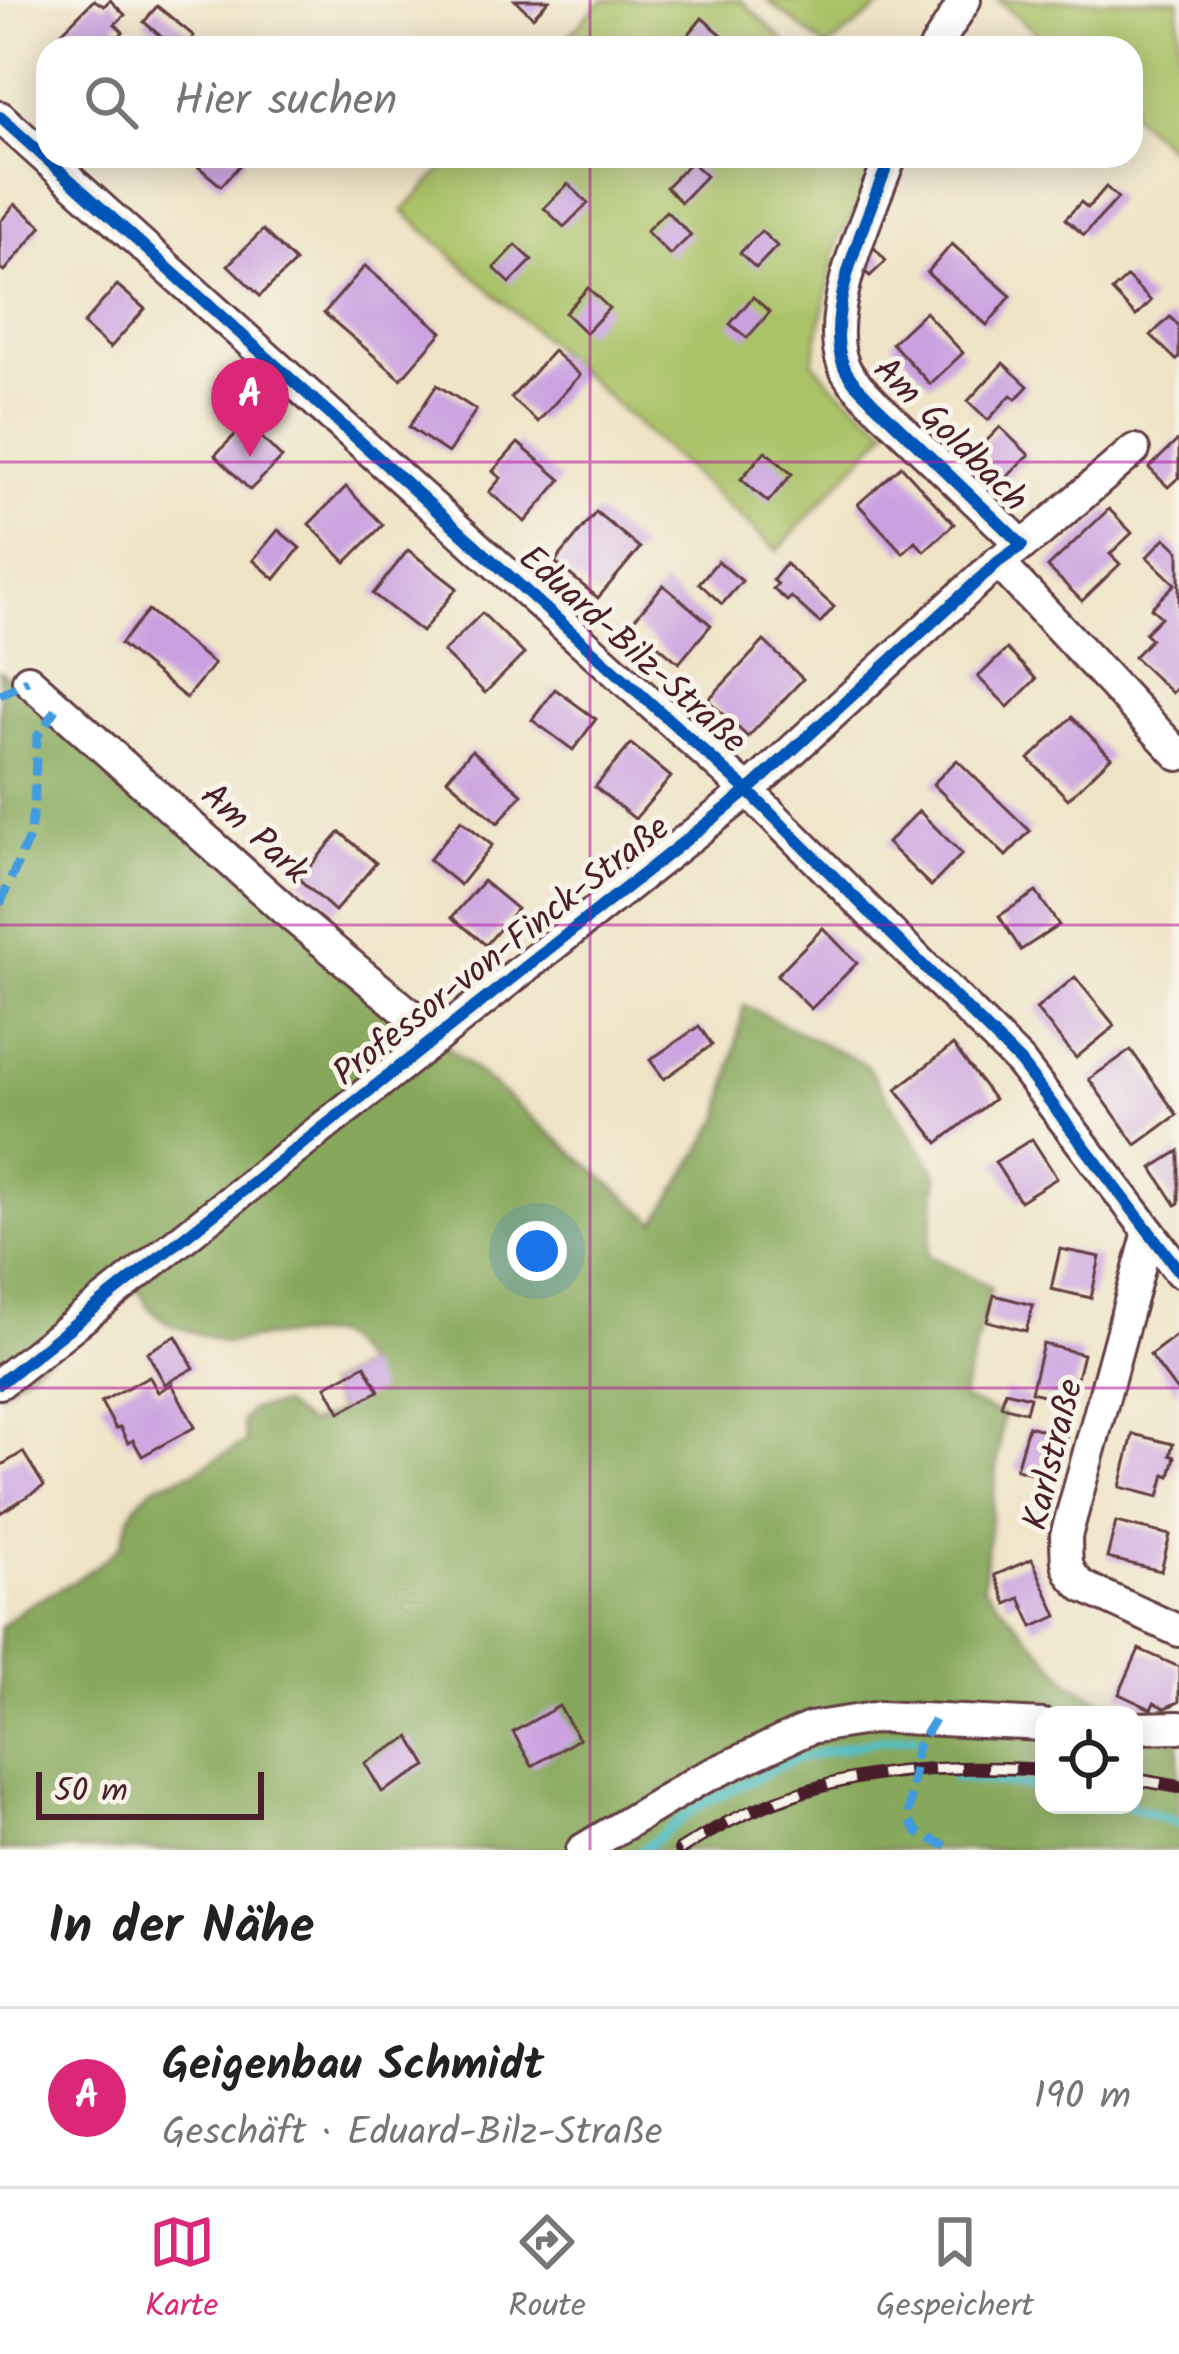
<!DOCTYPE html>
<html lang="de">
<meta charset="utf-8">
<style>
:root{--surface:#fff;--page:#f2f2f2;--text:#222;--muted:#767676;--line:#e0e0e0;--accent:#db2777}
body{margin:0;font-family:Kalam,sans-serif;background:var(--page);color:var(--text)}
.controls{position:absolute;right:36px;bottom:36px;display:grid;overflow:hidden;border-radius:24px;box-shadow:0 6px 30px #0003}
.controls button{width:108px;height:108px;display:grid;place-items:center;padding:0;border:0;border-bottom:3px solid var(--line);background:var(--surface);color:var(--text);font:60px sans-serif}
.scale{position:absolute;left:36px;bottom:30px;width:228px;box-sizing:border-box;padding-left:12px;border:6px solid #4a1f2b;border-top:0;font-size:33px;line-height:42px;white-space:nowrap;color:#4a1f2b;-webkit-text-stroke:9px #f7f3e8;paint-order:stroke}
.you{position:absolute;left:537px;top:1251px;width:42px;height:42px;margin:-30px;border:9px solid #fff;border-radius:50%;background:#1a73e8;box-shadow:0 0 0 18px #1a73e833}
.badge{display:grid;place-items:center;width:78px;height:78px;border-radius:50%;background:var(--accent);color:#fff;font-size:39px;font-weight:700}
.pin{position:absolute;translate:-50% -99px;filter:drop-shadow(0 3px 6px #0008)}
.pin::after{content:'';position:absolute;top:63px;width:42px;height:36px;background:inherit;clip-path:polygon(0 0,100% 0,50% 100%)}
.list{margin:0;padding:0;list-style:none}
h2{display:flex;justify-content:space-between;align-items:center;height:156px;margin:0;padding:0 48px;font-size:51px}
h2 small{font-size:39px;font-weight:400;color:var(--muted)}
.list li{display:grid;grid-template-columns:78px 1fr auto;gap:36px;align-items:center;box-sizing:border-box;height:180px;padding:0 48px;border-top:3px solid var(--line)}
.list b{display:block;font-size:45px;white-space:nowrap}
.list p{margin:0;font-size:39px;white-space:nowrap;color:var(--muted)}
.list em{font-size:39px;font-style:normal;color:var(--muted)}
.icon{flex:none;width:66px;height:66px;fill:none;stroke:currentColor;stroke-width:2;stroke-linecap:round;stroke-linejoin:round}
.map{position:relative;flex:none;width:1179px;height:1850px;overflow:hidden}
.search{position:absolute;background:var(--surface);box-shadow:0 6px 30px #0003;left:36px;right:36px;top:36px;height:132px;display:flex;align-items:center;gap:30px;box-sizing:border-box;padding:0 42px;border-radius:36px;color:var(--muted);font-size:45px}
.sheet{height:336px;background:var(--surface)}
nav{display:flex;justify-content:space-around;align-items:center;box-sizing:border-box;height:168px;border-top:3px solid var(--line);background:var(--surface);font-size:33px;color:var(--muted)}
nav a{display:grid;justify-items:center;gap:6px}
nav .on{color:var(--accent)}
.map>svg:first-child{display:block}
</style>
<div class="map">
<svg width="1179" height="1850" viewBox="0 0 1179 1850">
<rect width="100%" height="100%" fill="#f7f3e8"/>
<filter id="ink" filterUnits="userSpaceOnUse"><feTurbulence type="fractalNoise" baseFrequency=".00833" numOctaves="2"/><feDisplacementMap in="SourceGraphic" scale="24" xChannelSelector="R" yChannelSelector="G"/><feConvolveMatrix kernelMatrix="1 2 1 2 8 2 1 2 1" color-interpolation-filters="sRGB"/></filter>
<filter id="wash" filterUnits="userSpaceOnUse"><feTurbulence type="fractalNoise" baseFrequency=".004" numOctaves="4" result="noise"/><feDisplacementMap in="SourceGraphic" scale="48" xChannelSelector="R" yChannelSelector="G"/><feGaussianBlur stdDeviation="2.7" result="paint"/><feColorMatrix in="noise" values="0 0 0 0 0 0 0 0 0 0 0 0 0 0 0 0 0 1.4 0 .05"/><feComposite in="paint" operator="in"/></filter>
<g filter="url(#wash)">
<rect width="100%" height="100%" fill="#efe3c6"/>
<g fill="#aac268" stroke="#7a704a" stroke-width="3">
<path d="M602,0H741L791,48H557Z"/>
<path d="M767,0H889L827,48Z"/>
<path d="M998,0H1179V156L1131,114V48H1054Z"/>
<path d="M455,156H878L854,215L838,239L813,362L833,385L888,429L777,551L403,211Z"/>
</g>
<path fill="#87a85c" stroke="#686444" stroke-width="3" d="M0,671L656,1222L721,1117L744,1005L866,1065L938,1175L928,1255L991,1287L962,1399L1003,1415L983,1586L1072,1684L1130,1715H1044V1805H1134V1717L1179,1741V1850H0V1628L24,1608L76,1580L107,1558L121,1545L130,1516L140,1499L155,1486L191,1473L246,1442L242,1421L252,1409L282,1405L308,1424L339,1412L326,1386L364,1365L346,1344L332,1334L264,1337L226,1343L169,1324L150,1309L138,1288L0,1393Z"/>
<g fill="none" stroke-linecap="round" stroke-linejoin="round">
<g stroke="#50bfc6" stroke-width="9">
<path d="M954,1777L1044,1788"/>
<path d="M1126,1805L1179,1823"/>
<path d="M642,1850L698,1806L795,1759L878,1740L916,1737"/>
</g>
</g>
<g id="blocks">
<g fill="#caa1e0">
<path d="M94,0L104,6L110,0L125,15L115,24L123,32L107,48H78L62,32Z"/>
<path d="M515,0H549L533,17Z"/>
<path d="M157,6L194,36L184,48H174L144,22Z"/>
<path d="M702,18L721,34L710,48H683L680,45Z"/>
<path d="M202,156H248L221,186L195,164Z"/>
<path d="M691,162L706,176L681,202L666,187Z"/>
<path d="M568,184L588,203L564,227L544,208Z"/>
<path d="M1106,187L1118,198L1084,235L1065,219L1081,202L1088,208Z"/>
<path d="M15,204L42,226L4,272L0,268V222Z"/>
<path d="M666,211L691,235L670,255L646,231Z"/>
<path d="M263,230L295,262L260,296L228,265Z"/>
<path d="M761,231L777,246L756,268L740,253Z"/>
<path d="M868,241L886,261L870,276L859,267Z"/>
<path d="M952,244L1011,296L987,325L927,273Z"/>
<path d="M516,245L532,260L510,283L494,268Z"/>
<path d="M365,266L442,332L401,379L324,313Z"/>
<path d="M1127,277L1151,301L1136,316L1112,291Z"/>
<path d="M117,285L145,309L110,348L83,324Z"/>
<path d="M588,288L609,308L586,333L565,313Z"/>
<path d="M753,297L770,312L747,338L730,324Z"/>
<path d="M925,312L963,353L930,384L892,343Z"/>
<path d="M1170,317L1179,326V357L1176,360L1151,335Z"/>
<path d="M553,351L580,375L538,422L511,398Z"/>
<path d="M1003,363L1028,386L1016,399L1011,395L988,420L968,401Z"/>
<path d="M437,385L476,410L448,453L409,427Z"/>
<path d="M247,423L282,458L250,490L215,455Z"/>
<path d="M1000,427L1029,455L999,485L970,458Z"/>
<path d="M1179,439V477L1168,487L1149,468Z"/>
<path d="M518,443L561,480L525,522L489,492L501,478L493,471Z"/>
<path d="M765,451L792,474L768,502L741,479Z"/>
<path d="M901,466L954,524L924,551L915,541L903,553L858,504Z"/>
<path d="M346,487L383,525L346,562L309,524Z"/>
<path d="M1109,509L1132,533L1110,554L1120,564L1082,601L1048,567Z"/>
<path d="M596,512L640,548L598,598L555,562Z"/>
<path d="M278,530L300,548L275,579L253,560Z"/>
<path d="M1165,538L1179,551V686L1172,693L1134,657L1151,639L1145,633L1161,617L1151,608L1175,584L1147,557Z"/>
<path d="M408,550L457,588L422,632L373,594Z"/>
<path d="M718,561L742,581L722,604L699,583Z"/>
<path d="M786,564L834,607L820,623L791,597L787,601L773,589L778,584L773,580Z"/>
<path d="M663,585L711,625L679,663L631,623Z"/>
<path d="M148,610L214,664L186,698L120,644Z"/>
<path d="M482,613L524,654L485,693L443,652Z"/>
<path d="M764,641L803,679L748,737L708,700Z"/>
<path d="M1007,649L1036,679L1008,707L978,677Z"/>
<path d="M555,689L596,719L573,750L532,720Z"/>
<path d="M1072,717L1111,757L1068,799L1029,759Z"/>
<path d="M631,744L671,777L635,819L595,787Z"/>
<path d="M472,750L522,794L498,823L447,779Z"/>
<path d="M957,760L1030,831L1006,856L933,784Z"/>
<path d="M919,811L962,854L931,886L887,843Z"/>
<path d="M461,820L492,845L460,885L429,860Z"/>
<path d="M340,832L376,863L335,911L299,879Z"/>
<path d="M483,881L517,909L486,945L452,917Z"/>
<path d="M1036,892L1059,925L1021,950L999,916Z"/>
<path d="M823,928L857,963L811,1009L777,975Z"/>
<path d="M1075,977L1115,1026L1076,1058L1036,1009Z"/>
<path d="M699,1026L712,1045L664,1079L650,1060Z"/>
<path d="M953,1045L994,1099L938,1143L896,1089Z"/>
<path d="M1131,1050L1177,1115L1136,1145L1089,1079Z"/>
<path d="M1032,1139L1057,1178L1020,1201L995,1162Z"/>
<path d="M1179,1151V1203L1176,1205L1152,1168Z"/>
<path d="M1060,1249L1100,1257L1091,1298L1051,1289Z"/>
<path d="M994,1295L1033,1305L1026,1331L987,1321Z"/>
<path d="M1179,1333V1394L1150,1355Z"/>
<path d="M176,1336L194,1368L165,1384L147,1352Z"/>
<path d="M1043,1344L1083,1354L1071,1402L1031,1392Z"/>
<path d="M365,1365L379,1391L340,1412L326,1386Z"/>
<path d="M149,1376L158,1392L172,1384L195,1427L142,1456L133,1440L128,1443L120,1427L116,1429L101,1402Z"/>
<path d="M1005,1391L1030,1397L1026,1412L1001,1406Z"/>
<path d="M1028,1426L1066,1436L1055,1479L1016,1469Z"/>
<path d="M1133,1434L1173,1444L1170,1455L1175,1457L1170,1476L1165,1474L1159,1497L1120,1487Z"/>
<path d="M23,1452L44,1486L0,1513V1466Z"/>
<path d="M1116,1522L1170,1535L1161,1571L1107,1558Z"/>
<path d="M1032,1559L1057,1616L1033,1627L1020,1598L1007,1604L995,1575Z"/>
<path d="M1139,1649L1179,1667V1702L1165,1708L1154,1703L1151,1709L1119,1694Z"/>
<path d="M559,1706L579,1739L532,1766L513,1732Z"/>
<path d="M410,1737L427,1766L382,1792L365,1763Z"/>
</g>
</g>
</g>
<g filter="url(#ink)">
<use href="#blocks" fill-opacity="0" stroke="#633c42" stroke-width="3"/>
<g fill="none" stroke-linecap="round" stroke-linejoin="round">
<g stroke="#633c42" stroke-width="36">
<g id="street">
<path d="M935,48L965,0"/>
<path d="M0,117L748,791L1020,1062L1179,1271"/>
<path d="M891,156C871,209 822,310 843,364C848,379 861,389 872,401L1022,545"/>
<path d="M998,562L1179,755"/>
<path d="M28,680L286,911L437,1037"/>
<path d="M1149,1232L1066,1536C1067,1561 1063,1570 1084,1587L1179,1631"/>
<path d="M0,1383L748,791L998,562L1037,534L1134,450"/>
<path d="M1134,1728L1179,1727"/>
<path d="M582,1850L697,1781L810,1728L880,1717L1044,1725"/>
</g>
</g>
<use href="#street" stroke="#fff" stroke-width="30"/>
<g stroke="#4a1f2b" stroke-width="14">
<g id="rail">
<path d="M1134,1779L1179,1787"/>
<path d="M680,1850C795,1775 910,1761 1044,1770"/>
</g>
</g>
<use href="#rail" stroke="#f7f3e8" stroke-width="9" stroke-dasharray="27" stroke-linecap="butt"/>
<g stroke="#409be1" stroke-width="9" stroke-dasharray="18 9" stroke-linecap="butt">
<path d="M0,695L28,680"/>
<path d="M0,904L29,837L34,807L37,737L58,707"/>
<path d="M934,1720L916,1749L908,1819L918,1833L955,1850"/>
</g>
<g stroke="#f7f3e8" stroke-width="20">
<g id="cycleway">
<path d="M0,117L748,791L1020,1062L1179,1271"/>
<path d="M0,1383L748,791L998,562L1022,545L872,401C861,389 848,379 843,364C822,310 871,209 891,156"/>
</g>
</g>
<use href="#cycleway" stroke="#0057b8" stroke-width="12"/>
</g>
</g>
<path fill="none" stroke="#b5179e" stroke-width="3" stroke-opacity="0.55" d="M590,0V48M590,156V1850M0,462H1179M0,925H1179M0,1388H1179"/>
<g text-anchor="middle" stroke-width="10" stroke-linejoin="round" paint-order="stroke">
<g font-size="36" fill="#4a1f2b" stroke="#f7f3e8">
<text transform="translate(952 433) rotate(45)" y="13">Am Goldbach</text>
<text transform="translate(634 648) rotate(42)" y="13">Eduard-Bilz-Straße</text>
<text transform="translate(256 832) rotate(42)" y="13">Am Park</text>
<text transform="translate(500 949) rotate(-38)" y="13">Professor-von-Finck-Straße</text>
<text transform="translate(1051 1454) rotate(-76)" y="13">Karlstraße</text>
</g>
</g>
</svg>
<div class="controls">
<button><svg class="icon" aria-label="locate" viewBox="0 0 24 24"><circle cx="12" cy="12" r="6"/><path d="M12 2v4M12 18v4M2 12h4M18 12h4"/></svg></button>
</div>
<div class="scale">50 m</div>
<div class="you"></div>
<div class="pin badge" style="left:250px;top:457px">A</div>
<div class="search"><svg class="icon" aria-label="search" viewBox="0 0 24 24"><circle cx="10" cy="10" r="6"/><path d="M15 15l6 6"/></svg>Hier suchen</div>
</div>
<section class="sheet">
<h2>In der Nähe<small></small></h2>
<ul class="list">
<li><span class="badge">A</span><div><b>Geigenbau Schmidt</b><p>Geschäft · Eduard-Bilz-Straße</p></div><em>190 m</em></li>
</ul>
</section>
<nav>
<a class="on"><svg class="icon" aria-label="map" viewBox="0 0 24 24"><path d="M3 6l6-2 6 2 6-2v14l-6 2-6-2-6 2zM9 4v14M15 6v14"/></svg>Karte</a>
<a><svg class="icon" aria-label="directions" viewBox="0 0 24 24"><path d="M12 3l9 9-9 9-9-9zM9 14v-3h6M13 9l2 2-2 2"/></svg>Route</a>
<a><svg class="icon" aria-label="saved" viewBox="0 0 24 24"><path d="M7 4h10v16l-5-4-5 4z"/></svg>Gespeichert</a>
</nav>
